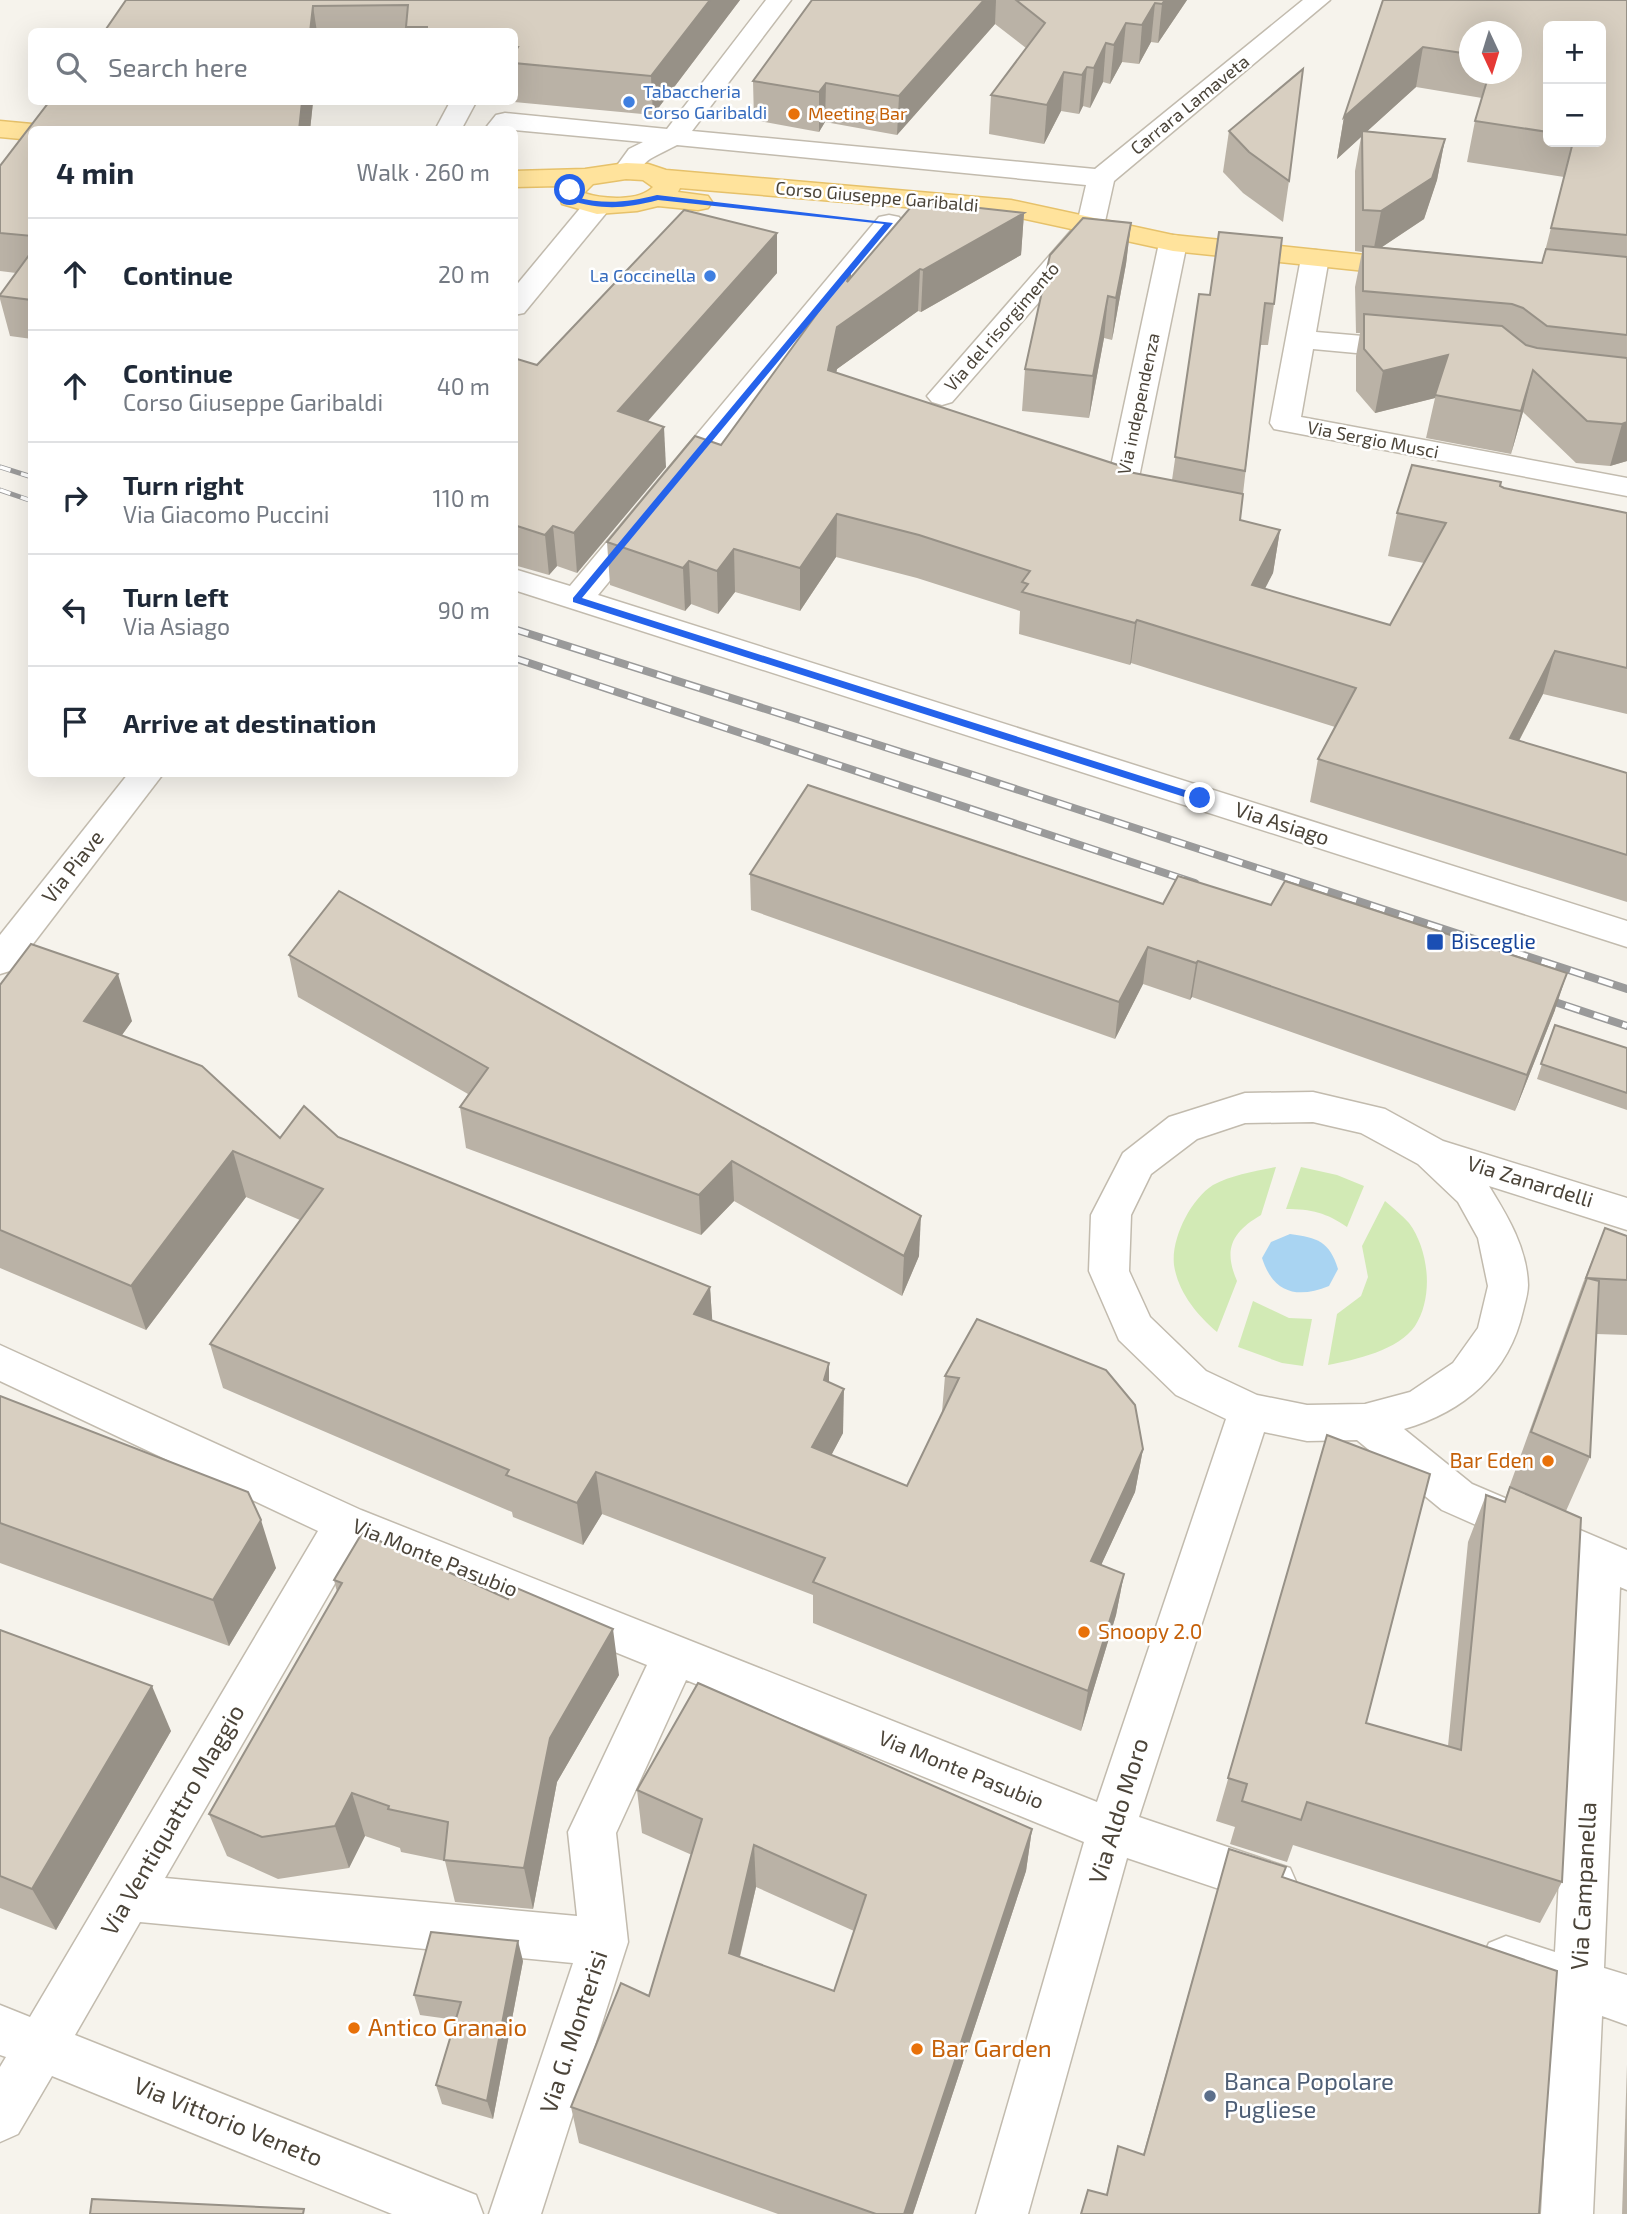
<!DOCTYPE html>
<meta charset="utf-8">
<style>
:root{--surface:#fff;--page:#f2f2f3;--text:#1f2937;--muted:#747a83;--line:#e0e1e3}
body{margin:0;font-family:"Exo 2",sans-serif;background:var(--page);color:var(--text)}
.controls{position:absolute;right:21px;top:21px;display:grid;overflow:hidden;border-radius:10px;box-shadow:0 7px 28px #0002}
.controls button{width:63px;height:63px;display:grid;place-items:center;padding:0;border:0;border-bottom:2px solid var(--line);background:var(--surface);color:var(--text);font:35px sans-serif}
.compass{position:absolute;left:1459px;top:21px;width:63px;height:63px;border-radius:50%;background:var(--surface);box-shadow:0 7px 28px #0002;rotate:176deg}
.stop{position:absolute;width:21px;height:21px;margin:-16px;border:5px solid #2563eb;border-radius:50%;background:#fff}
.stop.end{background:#2563eb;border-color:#fff;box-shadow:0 2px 7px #0008}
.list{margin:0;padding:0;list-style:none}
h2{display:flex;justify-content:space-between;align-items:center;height:91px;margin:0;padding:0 28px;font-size:30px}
h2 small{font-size:23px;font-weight:400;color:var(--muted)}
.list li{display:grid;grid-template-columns:46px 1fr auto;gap:21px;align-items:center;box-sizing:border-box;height:112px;padding:0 28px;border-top:2px solid var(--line)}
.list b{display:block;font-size:26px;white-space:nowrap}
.list p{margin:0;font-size:23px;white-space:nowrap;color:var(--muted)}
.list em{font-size:23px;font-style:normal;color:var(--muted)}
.icon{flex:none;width:38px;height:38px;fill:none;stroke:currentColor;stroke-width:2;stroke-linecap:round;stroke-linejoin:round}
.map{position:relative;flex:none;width:1627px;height:2214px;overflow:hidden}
.search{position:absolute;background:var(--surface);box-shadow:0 7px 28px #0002;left:28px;top:28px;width:490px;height:77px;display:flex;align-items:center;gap:18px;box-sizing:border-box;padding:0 24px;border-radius:10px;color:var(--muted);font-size:26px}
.panel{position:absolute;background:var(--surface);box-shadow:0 7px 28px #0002;left:28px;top:126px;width:490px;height:651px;border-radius:10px}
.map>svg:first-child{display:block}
</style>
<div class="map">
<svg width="1627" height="2214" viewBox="0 0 1627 2214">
<rect width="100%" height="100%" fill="#f6f3ec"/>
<g fill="#d2eab5">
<path d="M1276,1167L1261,1215C1232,1232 1223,1249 1237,1281L1217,1332C1197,1315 1178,1292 1174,1265C1171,1238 1191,1199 1213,1185C1232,1175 1255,1171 1276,1167Z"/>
<path d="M1301,1167L1337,1175L1364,1186L1347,1227C1327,1213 1311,1209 1286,1209Z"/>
<path d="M1385,1201C1393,1208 1402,1215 1409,1223C1429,1250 1434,1297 1415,1326C1399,1350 1355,1360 1328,1365L1337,1314L1361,1296L1368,1277L1362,1246Z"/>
<path d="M1253,1301L1289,1318L1312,1319L1303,1366L1282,1363L1238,1347Z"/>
</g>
<path fill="#a9d4f2" d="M1290,1234C1318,1238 1329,1241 1338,1269L1329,1286C1297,1299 1273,1293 1262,1258L1271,1242Z"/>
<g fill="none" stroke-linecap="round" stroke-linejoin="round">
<g stroke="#c2bbae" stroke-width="3">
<g id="minor">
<path d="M766,0H791L692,131L1095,169L1303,0H1330L1114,181L1104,226L1100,232L952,402L942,405L932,402L927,396L1077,224L1086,185L677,145C668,150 658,154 650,159C636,169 637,182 617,177L613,171L629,149L643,142L514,130H484L496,115L505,113L667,129Z"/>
<path d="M450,102H476L461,130H435Z"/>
<path d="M597,198L607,200L611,206L607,212L524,313L514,315V288L587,200Z"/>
<path d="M889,215L899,217L903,223L899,229L598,595L1627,921V947L514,590V569L570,586L879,217Z"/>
<path d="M1173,235L1183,237L1187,243L1137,487L1133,494C1116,498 1087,490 1077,475L1081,468L1092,466L1110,471L1159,243L1163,237Z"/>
<path d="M1315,250L1325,252L1329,258L1316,332L1410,340L1420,343L1424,349L1420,355L1410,358L1313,349L1301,417L1627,478V496L1274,429L1270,423L1301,258L1305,252Z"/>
<path d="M128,774H163L13,970L0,974V935Z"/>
<path d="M1313,1092L1385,1109L1443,1141L1627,1198V1230L1489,1186C1508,1217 1527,1248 1528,1285C1528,1293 1525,1303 1523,1311C1509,1373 1464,1412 1404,1429L1472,1484L1627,1550V1590L1620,1587L1604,1968L1627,1975V2025L1602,2016L1593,2214H1541L1553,2000L1489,1977L1481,1960L1489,1943L1506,1936L1555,1952L1576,1569L1442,1510L1357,1440L1307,1441L1264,1432L1139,1817L1290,1868L1297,1884L1290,1900L1273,1907L1127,1858L1028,2214H976L1084,1842L686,1680L616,1833L628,1942L541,2214H489L573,1963L140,1922L75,2035L476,2195L483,2214H392L52,2076L18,2134L0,2142V2067L6,2057L0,2055V2005L30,2017L318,1531L0,1381V1345L361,1510L1097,1802L1226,1419L1176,1395L1119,1340L1089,1271L1091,1215L1123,1153L1169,1117L1245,1093ZM1313,1122L1361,1133L1418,1164L1458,1202L1478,1238L1488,1286L1478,1328L1453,1363L1410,1392L1365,1404L1307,1405L1257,1395L1206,1371L1150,1317L1129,1271L1131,1215L1151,1174L1197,1139L1245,1123ZM356,1547L647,1665L568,1832L577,1916L165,1878Z"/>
</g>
</g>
<g stroke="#e6c16a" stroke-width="3">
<g id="major">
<path d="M0,121L32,124L43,130H32V140L0,137Z"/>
<path d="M626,163L648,164L666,170L1011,200L1173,235L1413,260L1423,262L1427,268L1423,274L1413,276L1173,251L1011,216L680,188L678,192L708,196L712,202L708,208L698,210L658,206L637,211L597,214L562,204L557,190L559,186L514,187V171L585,169ZM626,179L643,180L653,187C639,202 602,199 584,193L593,184Z"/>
</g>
</g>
<use href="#minor" fill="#fff" fill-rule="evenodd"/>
<use href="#major" fill="#ffe39c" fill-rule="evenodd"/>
<g stroke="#9a9a9a" stroke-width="5">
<g id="rail-far1">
<path d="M0,467L32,477"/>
<path d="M0,490L32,501"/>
</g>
</g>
<g stroke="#9a9a9a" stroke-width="8">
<g id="rail">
<path d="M514,629L976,776L1627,989"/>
<path d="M514,658L1195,883"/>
<path d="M1537,996L1627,1026"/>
</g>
</g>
<use href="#rail-far1" stroke="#fff" stroke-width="3.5" stroke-dasharray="11" stroke-linecap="butt"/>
<use href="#rail" stroke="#fff" stroke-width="5" stroke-dasharray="15" stroke-linecap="butt"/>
</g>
<g fill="#bab2a6" fill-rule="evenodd">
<path d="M126,0H740L653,115L514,102V32H104Z"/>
<path d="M812,0H1187L1158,43L1151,42L1139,64L1122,62L1110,84L1103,82L1090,108L1083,106L1079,114L1061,111L1044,144L989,134L991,95L1026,48L995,24L897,135L825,122L819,132L754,120L753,81Z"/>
<path d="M1383,0H1627V461L1610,466L1576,463L1523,412L1511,454L1426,438L1435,398L1375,413L1356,391V356L1360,333H1356L1355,287L1362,252L1355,251V171L1361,137L1337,159L1344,117ZM1548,26L1601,142H1548ZM1469,32L1511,74H1469ZM1416,87L1482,98L1475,121L1467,162L1564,177L1542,263L1382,247L1424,219L1437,180L1445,139L1367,131Z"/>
<path d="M49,102H313L310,130H32V339L10,336L0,299V295L16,273L0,271V166Z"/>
<path d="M1229,131L1289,181L1283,222L1243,193L1223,172Z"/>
<path d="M1024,213L1021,255L921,312L918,311L837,369L836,373L1129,472L1172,480L1199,294L1274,304L1268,345H1260L1240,520L1280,530L1273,573L1264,589L1390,625L1424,563L1388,556L1397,513L1500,486L1504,488L1627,513V714L1543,694L1519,741L1627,773V902L1310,802L1318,759L1335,727L1131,663L1130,665L1019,634L1020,611L917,578L836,557L800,611L735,592L718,614L691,604L685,611L610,585L607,542L721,445L851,267V278Z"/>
<path d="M1131,223L1126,264L1112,340L1104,338L1089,418L1022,411L1025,369Z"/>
<path d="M777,233V273L647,421L666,467L577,573L557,566L549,575L514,565V358L537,365Z"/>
<path d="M750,874L1163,904L1555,1010L1515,1111L1192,997L1190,1000L1143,984L1115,1039L751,910Z"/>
<path d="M339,891L919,1256L902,1296L734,1201L701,1235L466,1148L460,1107L468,1094L298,997L289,955Z"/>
<path d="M0,985L132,1021L122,1035L280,1138L338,1137L710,1287L712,1320L829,1363V1383L843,1433L831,1455L907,1486L942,1412L945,1376L977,1319L1143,1449L1135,1492L1101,1565L1124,1574L1116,1615L1081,1731L813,1623V1595L602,1514L583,1545L513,1517L512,1512L223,1388L210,1344L300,1220L246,1197L146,1330L0,1268Z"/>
<path d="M1555,1025L1627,1048V1110L1537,1079Z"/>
<path d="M1605,1228L1627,1236V1335L1596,1334L1590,1457L1566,1511L1562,1882L1540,1923L1293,1845L1287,1862L1230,1844L1235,1827L1216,1821L1327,1435L1366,1723L1448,1746L1468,1542L1486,1495L1505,1501L1507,1496H1506L1583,1283Z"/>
<path d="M0,1396L276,1568L229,1646L0,1563Z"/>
<path d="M334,1580L619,1675L557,1782L533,1909L455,1902L445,1861L401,1852L400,1848L365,1836L349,1868L278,1879L227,1856L209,1814L337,1592Z"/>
<path d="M0,1630L171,1731L56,1930L0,1908Z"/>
<path d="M637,1790L1032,1829L1026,1871L913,2214H778L579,2143L571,2107L649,1996L692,1855L642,1833ZM756,1887L854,1931L834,1991L740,1957Z"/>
<path d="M1229,1849L1282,1877L1539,2214L1106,2195L1118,2146L1143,2155Z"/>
<path d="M523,1961L493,2119L442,2104L436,2085L456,2020L420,2015L414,1995Z"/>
<path d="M1627,2065V2214H1622Z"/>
</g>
<g fill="#979187">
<path d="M710,0H740L653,115L651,76Z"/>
<path d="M984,0H996L995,24L897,135L899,96Z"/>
<path d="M1165,0H1187L1158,43L1162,4Z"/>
<path d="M1155,3L1151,42L1139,64L1142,25Z"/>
<path d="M313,6L317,32H310Z"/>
<path d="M1126,23L1122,62L1110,84L1114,45Z"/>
<path d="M1106,43L1103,82L1090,108L1094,68Z"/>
<path d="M1423,47L1416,87L1362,136V131L1361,137L1337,159L1344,117Z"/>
<path d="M1087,67L1083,106L1079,114L1082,75Z"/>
<path d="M1064,72L1061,111L1044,144L1047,105Z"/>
<path d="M826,83L825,122L819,132V92Z"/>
<path d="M302,102H313L310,130H299Z"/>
<path d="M1445,139L1437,180L1424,219L1373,253L1381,211Z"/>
<path d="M1024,213L1021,255L921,312L923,270Z"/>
<path d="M1131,223L1126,264L1112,340L1116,298Z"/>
<path d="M777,233V273L621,452L618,411Z"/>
<path d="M851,267V308L920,269L918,311L837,369L827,413L828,370Z"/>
<path d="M1108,296L1104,338L1089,418L1093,376Z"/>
<path d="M1448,355L1435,398L1375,413L1383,371Z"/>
<path d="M1533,370L1523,412L1511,454L1521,411Z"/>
<path d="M1627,422V461L1610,466L1622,424Z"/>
<path d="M664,427L666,467L577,573L574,533Z"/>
<path d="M837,514L836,557L800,611V568Z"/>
<path d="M553,526L557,566L549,575L545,535Z"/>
<path d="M1280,530L1273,573L1245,628L1252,585Z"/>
<path d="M734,549L735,592L718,614L717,571Z"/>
<path d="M689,561L691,604L685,611L683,568Z"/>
<path d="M1137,620L1131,663L1130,665L1135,623Z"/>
<path d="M1555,651L1543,694L1498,781L1510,738Z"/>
<path d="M1148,947L1143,984L1115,1039L1119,1002Z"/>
<path d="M1198,961L1192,997L1190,1000L1196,963Z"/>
<path d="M1567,973L1555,1010L1515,1111L1527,1075Z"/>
<path d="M118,974L132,1021L99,1067L84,1021Z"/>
<path d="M233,1151L246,1197L146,1330L131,1286Z"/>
<path d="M732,1161L734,1201L701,1235L699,1195Z"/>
<path d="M921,1216L919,1256L902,1296L904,1256Z"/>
<path d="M710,1287L713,1331L694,1314Z"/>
<path d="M829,1363V1407L824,1380Z"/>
<path d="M844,1389L843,1433L813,1490L812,1447Z"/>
<path d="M1143,1449L1135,1492L1084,1602L1091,1561Z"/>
<path d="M596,1472L602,1514L583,1545L577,1503Z"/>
<path d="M261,1520L276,1568L229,1646L213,1600Z"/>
<path d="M1124,1574L1116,1615L1081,1731L1088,1691Z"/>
<path d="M613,1629L619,1675L557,1782L533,1909L524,1868L550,1738Z"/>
<path d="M152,1686L171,1731L56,1930L32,1889Z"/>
<path d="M352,1793L365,1836L349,1868L335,1826Z"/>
<path d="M1032,1829L1026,1871L913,2214H904Z"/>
<path d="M754,1845L756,1887L731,1993L729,1953Z"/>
<path d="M518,1941L523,1961L493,2119L487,2101Z"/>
</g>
<g fill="#d8cfc1" stroke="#979187" stroke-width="2" fill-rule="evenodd">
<path d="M126,0H710L651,76L514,63V54L518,47H514V32H427V27H406L408,5L313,6L310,32H104Z"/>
<path d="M812,0H984L899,96L826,83L819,92L753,81Z"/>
<path d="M1016,0H1165L1162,4L1155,3L1142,25L1126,23L1114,45L1106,43L1094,68L1087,67L1082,75L1064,72L1047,105L991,95L1045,23Z"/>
<path d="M1383,0H1627V235L1551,228L1573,142H1601V26H1548V132L1475,121L1489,74H1511V32H1469V54L1423,47L1344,117Z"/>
<path d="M1303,69L1289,181L1249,152L1229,131Z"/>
<path d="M49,102H302L299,130H32V236L0,233V166Z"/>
<path d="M1362,131L1445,139L1432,178L1381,211L1363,210Z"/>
<path d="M916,201L1024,213L923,270L920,269L837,327L828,370L1124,467L1129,472L1243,494L1240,520L1280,530L1252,585L1390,625L1446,523L1397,513L1412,465L1501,482L1500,486L1504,488L1627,513V668L1555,651L1510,738L1627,773V855L1318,759L1356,688L1137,620L1135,623L1022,592L1028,584L1022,582L1030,571L919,535L837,514L800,568L734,549L717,571L689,561L683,568L607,542L695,436L721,445L851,267L847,282Z"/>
<path d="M684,210L777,233L618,411L664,427L574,533L553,526L545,535L514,525V358L537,365Z"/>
<path d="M1083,218L1131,223L1116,298L1108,296L1093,376L1025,369L1050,255Z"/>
<path d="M1219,232L1282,238L1274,304L1265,303L1245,471L1175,457L1199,294L1210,295Z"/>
<path d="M1363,246L1542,263L1546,249L1627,257V335L1547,326L1523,308L1512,304L1363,291Z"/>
<path d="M32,251V300L0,296V295Z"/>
<path d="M1364,314L1502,326L1526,345L1537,348L1627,358V422L1622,424L1587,421L1533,370L1521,411L1435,395L1448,355L1383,371L1364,349Z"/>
<path d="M808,785L1163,904L1178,876L1271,905L1285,881L1567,973L1527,1075L1198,961L1196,963L1148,947L1119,1002L750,874Z"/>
<path d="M339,891L921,1216L904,1256L732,1161L699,1195L460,1107L488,1068L289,955Z"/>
<path d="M31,944L118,974L84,1021L202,1066L280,1138L304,1106L338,1137L710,1287L694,1314L829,1363L824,1380L844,1389L812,1447L907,1486L959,1378L945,1376L977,1319L1106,1370L1135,1405L1143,1449L1091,1561L1124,1574L1088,1691L813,1582L825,1558L596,1472L577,1503L506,1475L509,1470L210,1344L323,1189L233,1151L131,1286L0,1230V985Z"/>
<path d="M1555,1025L1627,1048V1093L1541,1064Z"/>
<path d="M1605,1228L1627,1236V1280L1586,1278Z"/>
<path d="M1587,1278L1599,1281L1590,1457L1531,1432Z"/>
<path d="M0,1396L248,1492L261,1520L213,1600L0,1523Z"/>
<path d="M1327,1435L1430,1474L1366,1723L1461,1750L1486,1495L1505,1502L1510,1487L1581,1518L1562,1882L1307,1802L1301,1820L1242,1801L1247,1784L1228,1778Z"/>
<path d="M362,1533L508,1599L512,1586L613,1629L550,1738L524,1868L444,1860L448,1822L388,1809L389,1806L352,1793L335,1826L262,1837L209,1814L342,1583L334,1580Z"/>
<path d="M0,1630L152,1686L32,1889L0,1876Z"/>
<path d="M698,1683L1032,1829L904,2214H876L571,2107L621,1983L649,1996L702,1819L637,1790ZM754,1845L866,1895L834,1991L729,1953Z"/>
<path d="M1229,1849L1286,1867L1282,1877L1557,1971L1539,2214H1081L1088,2190L1107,2195L1118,2146L1144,2155Z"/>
<path d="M431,1932L518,1941L487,2101L436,2085L461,2002L414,1995Z"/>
<path d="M92,2199L304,2209L303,2214H90Z"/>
</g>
<path fill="#2563eb" d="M568,188H573L576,197C604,205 629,202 657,195L893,223L582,598L1204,796V801H1197L573,602V598L884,224L658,200C624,209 602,210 569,200Z"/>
<g fill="#3f7fe0" stroke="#fff" stroke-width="2.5">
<circle cx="629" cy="102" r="7"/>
<circle cx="710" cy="276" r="7"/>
</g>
<g fill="#e8710a" stroke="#fff" stroke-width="2.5">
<circle cx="794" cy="114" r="7"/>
<circle cx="1548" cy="1461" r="7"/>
<circle cx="1084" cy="1632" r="7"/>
<circle cx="354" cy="2028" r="7"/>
<circle cx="917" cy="2049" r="7"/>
</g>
<rect fill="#1a4fb4" stroke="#fff" stroke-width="2.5" x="1426" y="933" width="18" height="18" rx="3.5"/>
<circle fill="#5c6f8a" stroke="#fff" stroke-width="2.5" cx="1210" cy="2096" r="7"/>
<g text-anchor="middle" stroke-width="5" stroke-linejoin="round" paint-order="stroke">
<g font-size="18" fill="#366cbe" stroke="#fff" text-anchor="start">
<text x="643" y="98">Tabaccheria<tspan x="643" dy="21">Corso Garibaldi</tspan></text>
<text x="696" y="282" text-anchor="end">La Coccinella</text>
</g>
<g font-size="18" fill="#4b4439" stroke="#fff">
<text transform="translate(1190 105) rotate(-39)" y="6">Carrara Lamaveta</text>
<text transform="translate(877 197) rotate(5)" y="6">Corso Giuseppe Garibaldi</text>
<text transform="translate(1002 327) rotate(-49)" y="6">Via del risorgimento</text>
<text transform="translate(1139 404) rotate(-78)" y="6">Via independenza</text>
<text transform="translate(1373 440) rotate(11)" y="6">Via Sergio Musci</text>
</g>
<g font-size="18" fill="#c56008" stroke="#fff" text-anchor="start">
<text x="808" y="120">Meeting Bar</text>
</g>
<g font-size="21" fill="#4b4439" stroke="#fff">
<text transform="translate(1282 824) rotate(18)" y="7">Via Asiago</text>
<text transform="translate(73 867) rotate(-52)" y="7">Via Piave</text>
<text transform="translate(1530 1182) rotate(17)" y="7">Via Zanardelli</text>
<text transform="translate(435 1558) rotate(22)" y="7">Via Monte Pasubio</text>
<text transform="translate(961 1770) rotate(22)" y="7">Via Monte Pasubio</text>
</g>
<g font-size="21" fill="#164399" stroke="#fff" text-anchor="start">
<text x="1451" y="949">Bisceglie</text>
</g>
<g font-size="21" fill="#c56008" stroke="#fff" text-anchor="end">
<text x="1534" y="1468">Bar Eden</text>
<text x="1098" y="1639" text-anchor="start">Snoopy 2.0</text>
</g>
<g font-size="24" fill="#4b4439" stroke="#fff">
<text transform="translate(1119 1811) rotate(-73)" y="8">Via Aldo Moro</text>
<text transform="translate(173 1820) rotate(-60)" y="8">Via Ventiquattro Maggio</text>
<text transform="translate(1584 1886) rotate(-87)" y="8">Via Campanella</text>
<text transform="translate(574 2032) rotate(-72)" y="8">Via G. Monterisi</text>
<text transform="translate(228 2122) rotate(22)" y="8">Via Vittorio Veneto</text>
</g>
<g font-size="24" fill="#c56008" stroke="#fff" text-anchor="start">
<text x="368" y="2036">Antico Granaio</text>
<text x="931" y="2057">Bar Garden</text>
</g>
<g font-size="24" fill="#4e5e75" stroke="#fff" text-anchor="start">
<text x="1224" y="2090">Banca Popolare<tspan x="1224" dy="28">Pugliese</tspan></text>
</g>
</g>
</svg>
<div class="controls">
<button>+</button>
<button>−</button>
</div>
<svg class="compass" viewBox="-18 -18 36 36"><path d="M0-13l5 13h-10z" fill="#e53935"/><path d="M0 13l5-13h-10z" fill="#747a83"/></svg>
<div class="stop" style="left:570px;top:190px"></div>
<div class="stop end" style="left:1200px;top:798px"></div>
<div class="search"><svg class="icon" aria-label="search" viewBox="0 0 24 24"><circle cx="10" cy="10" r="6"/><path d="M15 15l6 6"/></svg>Search here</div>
<section class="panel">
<h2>4 min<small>Walk · 260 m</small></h2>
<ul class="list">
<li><svg class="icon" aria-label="ahead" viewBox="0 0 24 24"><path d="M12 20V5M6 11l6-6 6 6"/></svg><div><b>Continue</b></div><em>20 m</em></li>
<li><svg class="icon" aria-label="ahead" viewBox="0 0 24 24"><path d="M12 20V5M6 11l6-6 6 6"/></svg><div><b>Continue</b><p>Corso Giuseppe Garibaldi</p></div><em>40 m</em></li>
<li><svg class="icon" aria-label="right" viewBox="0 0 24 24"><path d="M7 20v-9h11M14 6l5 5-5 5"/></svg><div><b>Turn right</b><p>Via Giacomo Puccini</p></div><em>110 m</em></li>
<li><svg class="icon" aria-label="left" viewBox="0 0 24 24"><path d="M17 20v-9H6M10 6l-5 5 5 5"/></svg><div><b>Turn left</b><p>Via Asiago</p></div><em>90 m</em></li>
<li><svg class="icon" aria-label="arrive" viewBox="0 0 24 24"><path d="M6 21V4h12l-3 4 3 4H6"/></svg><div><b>Arrive at destination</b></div></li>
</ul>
</section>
</div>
